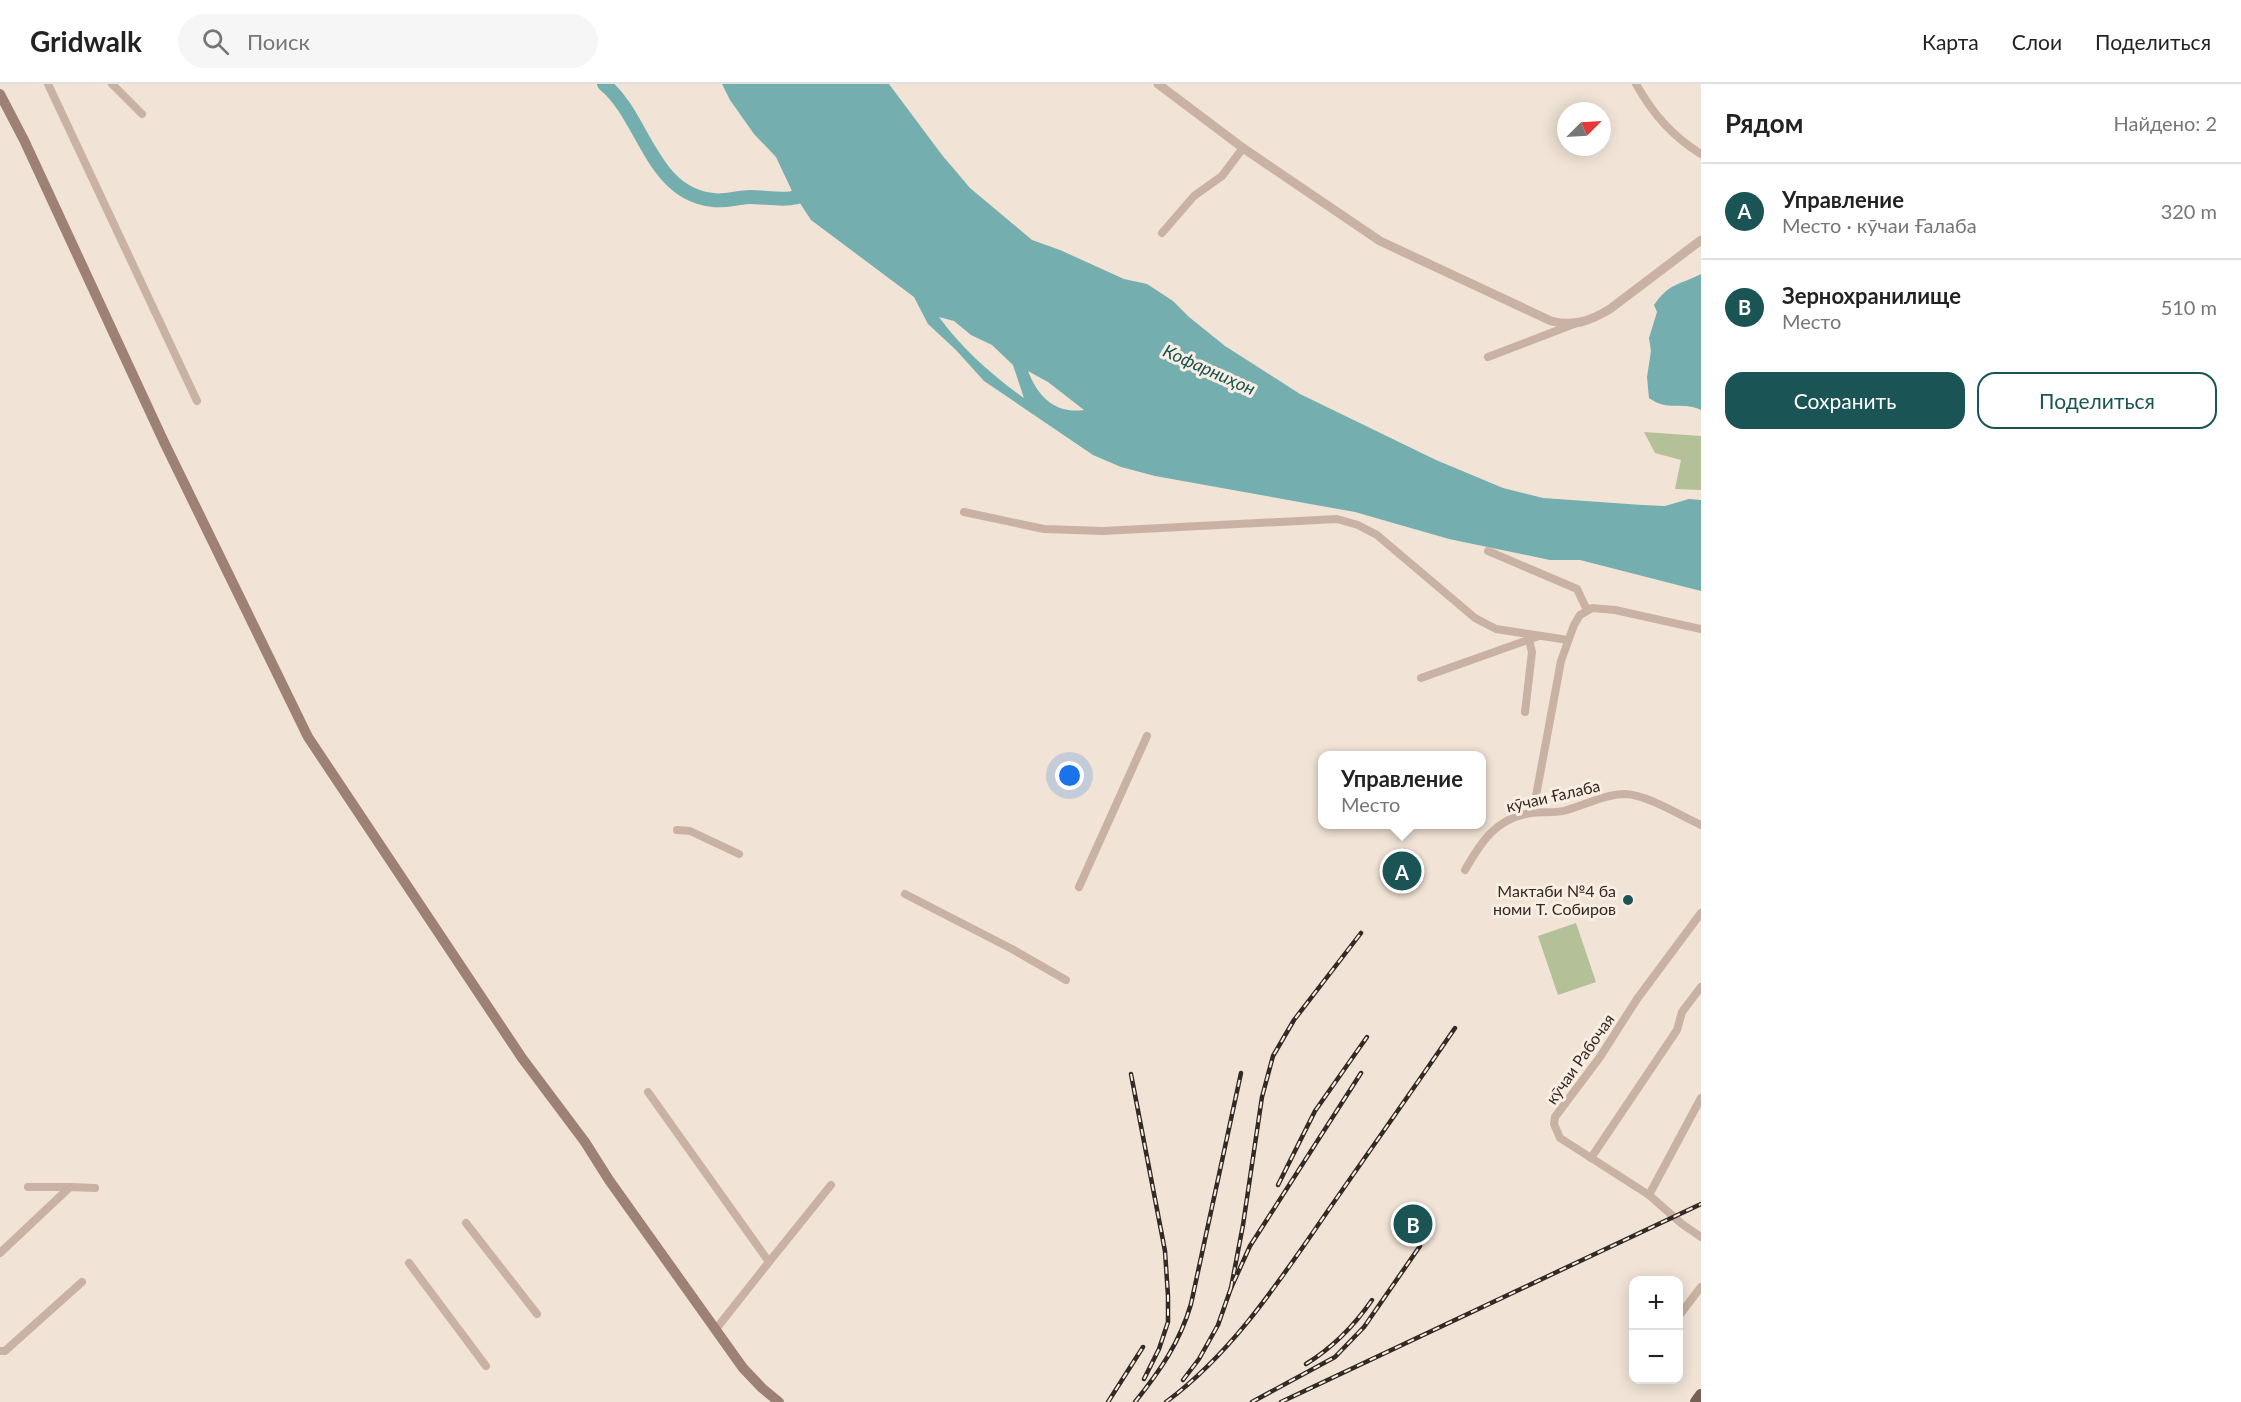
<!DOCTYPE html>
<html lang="ru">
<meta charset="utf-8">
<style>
:root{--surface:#fff;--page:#f6f6f6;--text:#222;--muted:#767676;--line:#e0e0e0;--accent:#1a5455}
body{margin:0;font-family:Lato,sans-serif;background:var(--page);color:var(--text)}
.controls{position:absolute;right:18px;bottom:18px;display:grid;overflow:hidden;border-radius:12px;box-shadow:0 3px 15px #0003}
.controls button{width:54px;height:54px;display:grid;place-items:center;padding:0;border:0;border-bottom:2px solid var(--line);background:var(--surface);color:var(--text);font:30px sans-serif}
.compass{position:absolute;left:1557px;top:18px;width:54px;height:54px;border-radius:50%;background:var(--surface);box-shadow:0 3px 15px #0003;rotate:66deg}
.you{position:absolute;left:1070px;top:692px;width:21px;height:21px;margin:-15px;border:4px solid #fff;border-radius:50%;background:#1a73e8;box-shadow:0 0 0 9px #1a73e833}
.badge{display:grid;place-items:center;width:39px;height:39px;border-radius:50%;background:var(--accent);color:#fff;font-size:20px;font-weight:700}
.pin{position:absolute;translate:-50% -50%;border:3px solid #fff;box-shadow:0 2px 6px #0006}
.popup{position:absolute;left:1318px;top:667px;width:168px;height:78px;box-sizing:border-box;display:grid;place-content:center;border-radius:12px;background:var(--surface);filter:drop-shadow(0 2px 4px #0005);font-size:20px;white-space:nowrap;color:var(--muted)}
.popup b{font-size:22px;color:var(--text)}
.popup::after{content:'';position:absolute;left:50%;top:100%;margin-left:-12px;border:12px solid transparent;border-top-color:var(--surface)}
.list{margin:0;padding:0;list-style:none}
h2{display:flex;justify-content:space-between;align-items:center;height:78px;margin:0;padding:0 24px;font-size:26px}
h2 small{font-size:20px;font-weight:400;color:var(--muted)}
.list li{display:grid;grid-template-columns:39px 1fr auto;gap:18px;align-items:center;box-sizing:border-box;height:96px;padding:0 24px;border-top:2px solid var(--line)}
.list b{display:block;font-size:22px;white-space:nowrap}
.list p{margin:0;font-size:20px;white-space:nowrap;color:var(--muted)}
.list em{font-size:20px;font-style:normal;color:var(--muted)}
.actions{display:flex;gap:12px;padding:18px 24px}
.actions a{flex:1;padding:14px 0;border:2px solid var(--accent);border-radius:18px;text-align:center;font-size:21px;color:var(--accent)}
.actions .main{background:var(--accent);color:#fff}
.icon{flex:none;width:33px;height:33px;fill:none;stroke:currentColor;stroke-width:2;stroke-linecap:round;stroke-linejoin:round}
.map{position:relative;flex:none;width:1701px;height:1318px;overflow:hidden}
header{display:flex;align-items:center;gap:36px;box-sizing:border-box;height:84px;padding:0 30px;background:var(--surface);border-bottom:2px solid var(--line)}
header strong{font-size:28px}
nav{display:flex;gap:33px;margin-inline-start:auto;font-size:21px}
.search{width:420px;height:54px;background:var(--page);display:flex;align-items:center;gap:15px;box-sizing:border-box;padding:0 21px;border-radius:33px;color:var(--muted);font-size:22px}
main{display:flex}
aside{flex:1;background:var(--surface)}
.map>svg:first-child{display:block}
</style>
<header>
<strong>Gridwalk</strong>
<div class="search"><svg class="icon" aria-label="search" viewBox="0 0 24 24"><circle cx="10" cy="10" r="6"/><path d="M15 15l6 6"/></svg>Поиск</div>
<nav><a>Карта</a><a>Слои</a><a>Поделиться</a></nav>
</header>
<main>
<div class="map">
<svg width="1701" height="1318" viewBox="0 0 1701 1318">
<rect width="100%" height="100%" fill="#f1e3d6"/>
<g fill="#b4c097">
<path d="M1644,348L1701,352V406L1675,405L1681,376L1655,369Z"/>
<path d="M1576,839L1596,898L1558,911L1538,852Z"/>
</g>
<g fill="#75aeae" fill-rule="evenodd">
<path d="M722,0H889L942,71L970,104L1032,156L1060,166L1124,195L1147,200L1173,217L1189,233L1225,262L1300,310L1436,376L1503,404L1543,414L1642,421L1665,422L1689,415L1701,416V507L1580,476H1550L1449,455L1355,428L1155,392L1121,383L1093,371L984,297L956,266L928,240L914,213L811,136L792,107L776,73L754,50L730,16ZM939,233L954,237L971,251L992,261L1013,281L1024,314C994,293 961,264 939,233ZM1028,287L1048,298L1084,326C1055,330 1038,313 1028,287Z"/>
<path d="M1701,190V326C1683,317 1668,328 1649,314L1647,293L1651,267L1649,254L1657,228L1654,221C1670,198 1678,202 1701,190Z"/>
</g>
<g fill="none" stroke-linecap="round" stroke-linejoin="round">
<path stroke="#75aeae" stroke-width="14" d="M604,0C644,32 651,110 713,116C725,118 738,113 750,113C772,113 793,120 812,106"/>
<g stroke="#c9b2a3" stroke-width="8">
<path d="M48,0L197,317"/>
<path d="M112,0L142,30"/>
<path d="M1636,0C1653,30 1672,52 1701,70"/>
<path d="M1162,149L1194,112L1222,92L1243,64"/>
<path d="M1488,273L1574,240"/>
<path d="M964,428L1044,445L1103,447L1337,435L1358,441L1377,451L1475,534L1496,545L1568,556"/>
<path d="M1488,467L1577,505L1587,526"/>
<path d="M1421,594L1539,552"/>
<path d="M1525,628L1532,568L1529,556"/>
<path d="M1533,728L1561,577L1574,541L1580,531L1592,524L1615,526L1701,545"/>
<path d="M677,746L690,747L739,770"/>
<path d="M1465,786C1481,758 1496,734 1531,729C1543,727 1555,730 1567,726C1585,721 1606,710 1625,710C1648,711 1679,731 1701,741"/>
<path d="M1079,803L1147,652"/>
<path d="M905,810L1012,865L1066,896"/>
<path d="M648,1008L769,1178L831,1101"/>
<path d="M1701,1014L1649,1111L1682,1140L1701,1153"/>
<path d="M1591,1074L1677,946L1682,928L1701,903"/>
<path d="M28,1103H70"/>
<path d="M1649,1111L1560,1054L1554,1040L1555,1033L1600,973L1637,915L1701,829"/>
<path d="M466,1139L537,1230"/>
<path d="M0,1169L70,1103L95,1104"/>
<path d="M409,1179L486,1282"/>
<path d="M1678,1233L1701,1203"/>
<path d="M716,1245L769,1178"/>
<path d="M0,1267H5L82,1198"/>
</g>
<path stroke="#c9b2a3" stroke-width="9" d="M1158,0L1243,64L1380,157L1551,237C1574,243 1590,237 1610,225L1701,156"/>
<path stroke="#9c8174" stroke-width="10" d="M0,10L24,56L164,358L308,653L522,974L585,1058L609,1096L743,1284L762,1304L779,1318"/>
<path stroke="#765f55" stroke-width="12" d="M1696,1318L1701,1311"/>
<g stroke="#332925" stroke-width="4.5">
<g id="rail">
<path d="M1131,990L1165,1167L1168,1212V1238L1159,1265L1144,1295"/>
<path d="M1278,1101L1315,1027L1367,953"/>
<path d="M1231,1204L1243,1141L1262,1013L1273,972L1294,936L1361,849"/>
<path d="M1306,1280C1332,1264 1354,1242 1372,1216"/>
<path d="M1183,1296L1199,1275L1218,1241L1231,1204L1250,1162L1361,989"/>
<path d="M1108,1318L1143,1263"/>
<path d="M1135,1318C1160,1287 1180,1258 1191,1220L1241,989"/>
<path d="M1166,1318C1232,1269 1278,1199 1325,1131C1368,1069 1412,1007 1455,944"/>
<path d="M1252,1318L1335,1273L1364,1243L1420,1162"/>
<path d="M1281,1318L1701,1120"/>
</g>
</g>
<use href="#rail" stroke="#f9eee2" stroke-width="2" stroke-dasharray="7" stroke-linecap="butt"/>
</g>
<circle fill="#1a5455" stroke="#f9eee2" stroke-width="2" cx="1628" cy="816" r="6"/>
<g text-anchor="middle" stroke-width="6" stroke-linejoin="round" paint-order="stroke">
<g font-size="16" fill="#332925" stroke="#f9eee2">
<text transform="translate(1553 712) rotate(-13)" y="6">кӯчаи Ғалаба</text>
<text transform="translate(1580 975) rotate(-55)" y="6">кӯчаи Рабочая</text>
</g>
<g font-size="16" fill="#332925" stroke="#f9eee2" text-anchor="end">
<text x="1616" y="813">Мактаби №4 ба<tspan x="1616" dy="18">номи Т. Собиров</tspan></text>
</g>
<g font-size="18" font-style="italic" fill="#1a5455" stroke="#f9eee2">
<text transform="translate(1209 286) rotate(24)" y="6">Кофарниҳон</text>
</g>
</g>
</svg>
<div class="controls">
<button>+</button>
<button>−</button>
</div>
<svg class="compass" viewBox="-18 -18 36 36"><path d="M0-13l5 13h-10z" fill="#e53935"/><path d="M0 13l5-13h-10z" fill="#767676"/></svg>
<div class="you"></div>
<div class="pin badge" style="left:1402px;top:787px">A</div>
<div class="popup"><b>Управление</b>Место</div>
<div class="pin badge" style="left:1413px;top:1140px">B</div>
</div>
<aside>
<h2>Рядом<small>Найдено: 2</small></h2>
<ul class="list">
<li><span class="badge">A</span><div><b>Управление</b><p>Место · кӯчаи Ғалаба</p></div><em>320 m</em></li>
<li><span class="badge">B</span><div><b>Зернохранилище</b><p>Место</p></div><em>510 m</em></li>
</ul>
<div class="actions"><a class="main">Сохранить</a><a>Поделиться</a></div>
</aside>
</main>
